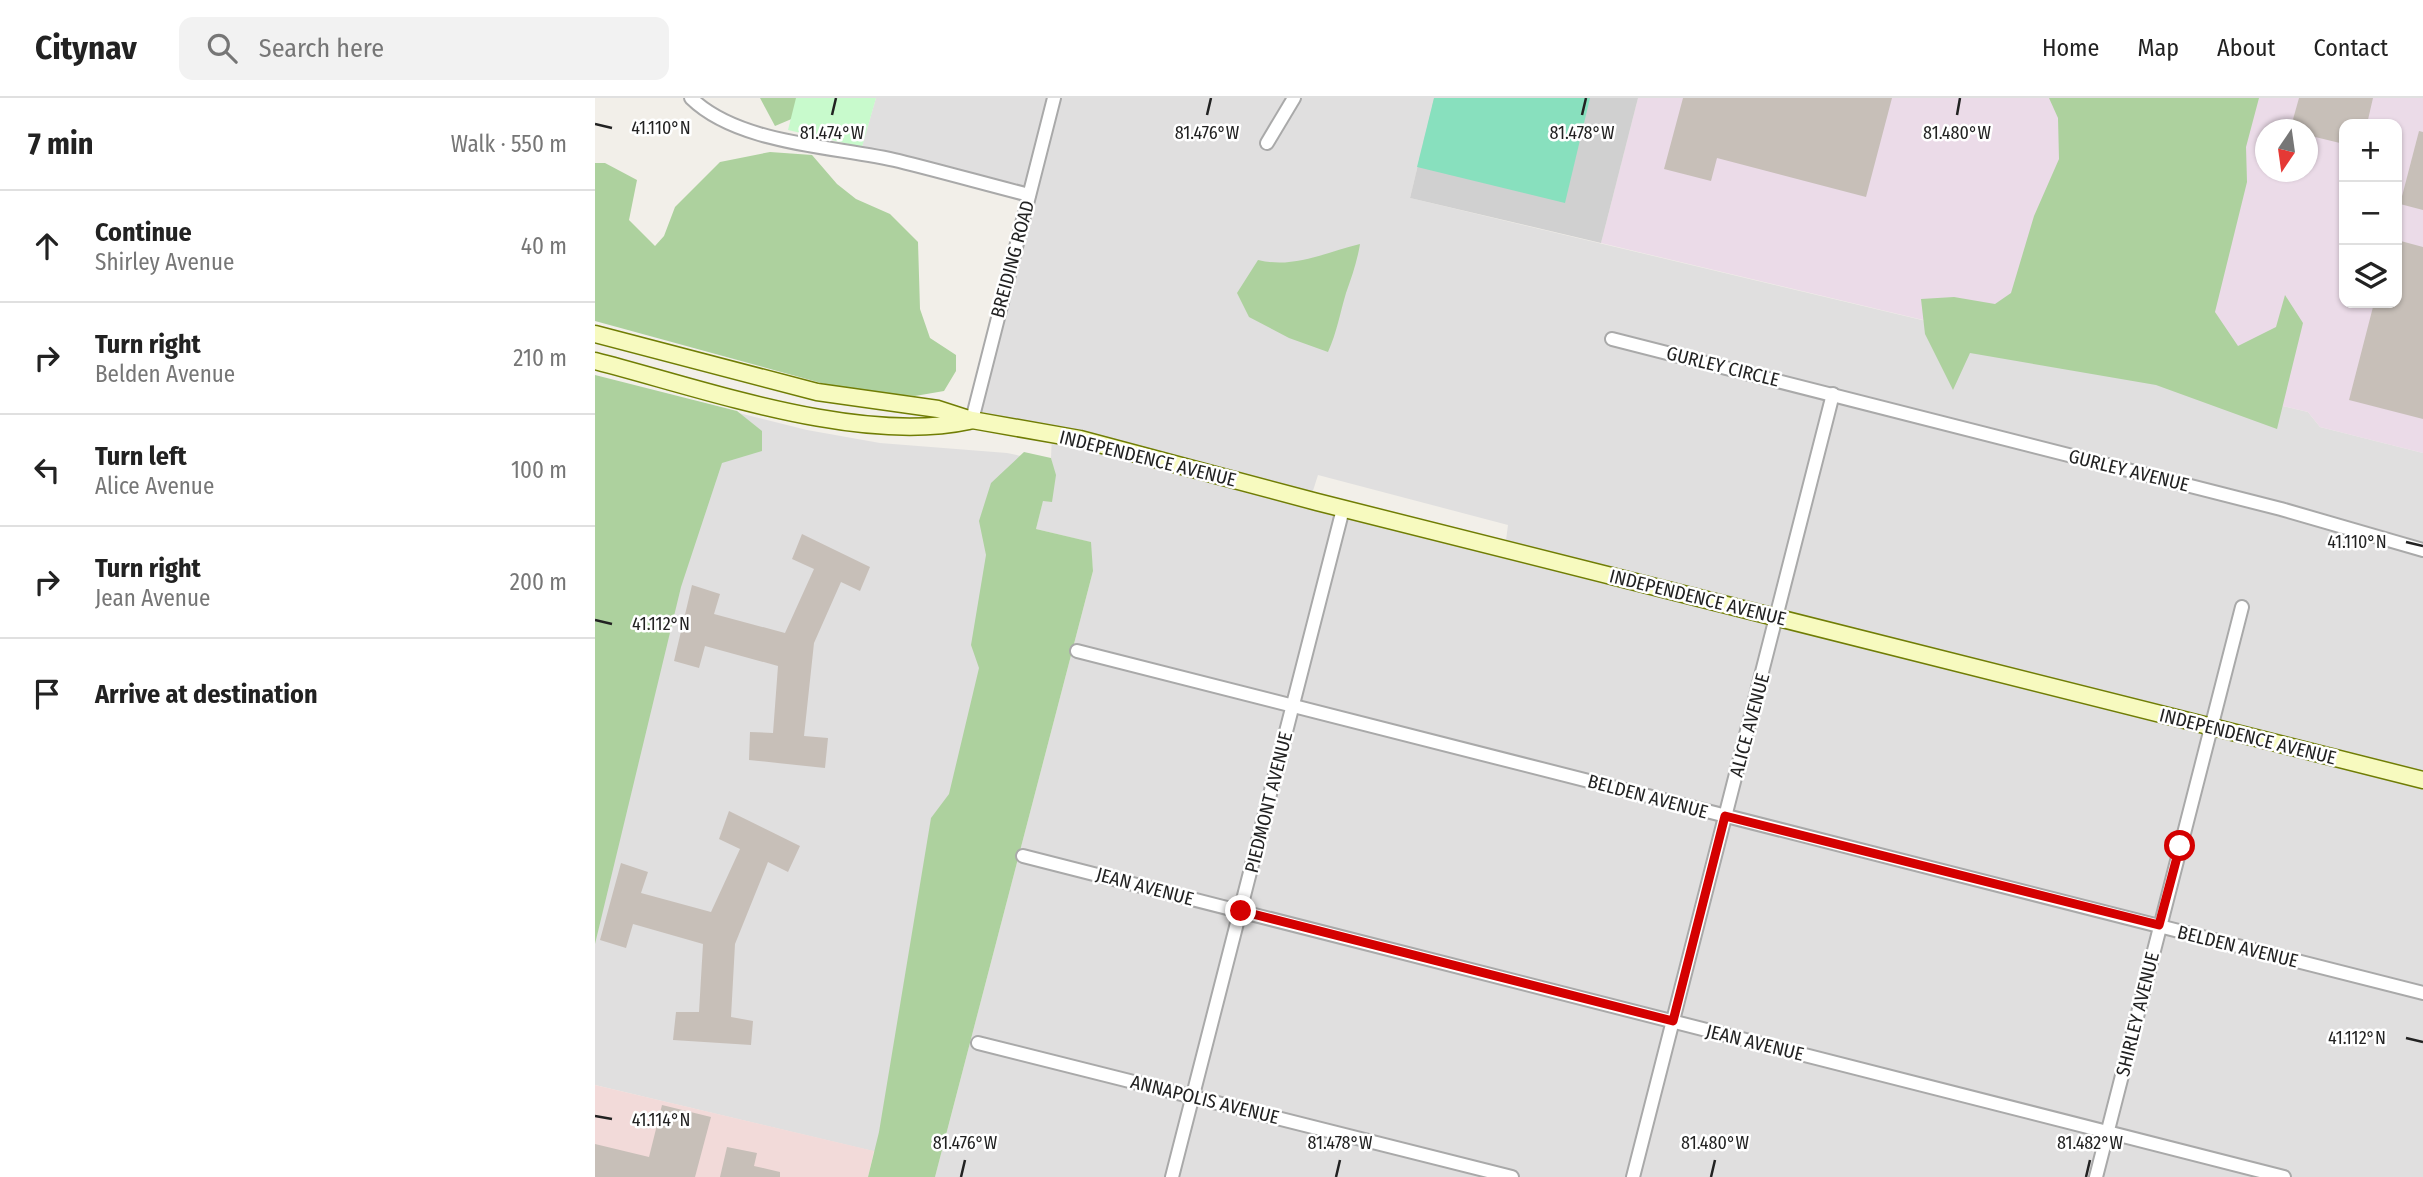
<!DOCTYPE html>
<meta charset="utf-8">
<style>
:root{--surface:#fff;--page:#f2f2f2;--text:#222;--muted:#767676;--line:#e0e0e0}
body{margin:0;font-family:"Fira Sans Condensed",sans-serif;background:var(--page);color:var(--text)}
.controls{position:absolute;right:21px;top:21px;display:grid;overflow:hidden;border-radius:14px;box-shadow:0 2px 5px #0004}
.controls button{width:63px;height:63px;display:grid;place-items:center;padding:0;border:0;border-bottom:2px solid var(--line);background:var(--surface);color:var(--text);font:35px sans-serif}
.compass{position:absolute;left:1660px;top:21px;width:63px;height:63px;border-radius:50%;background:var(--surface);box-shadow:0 2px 5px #0004;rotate:193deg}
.stop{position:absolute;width:21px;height:21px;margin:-16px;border:5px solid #d40000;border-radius:50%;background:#fff}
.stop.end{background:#d40000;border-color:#fff;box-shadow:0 2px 7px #0008}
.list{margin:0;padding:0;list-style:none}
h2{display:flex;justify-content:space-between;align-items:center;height:91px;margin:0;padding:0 28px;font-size:30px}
h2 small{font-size:23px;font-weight:400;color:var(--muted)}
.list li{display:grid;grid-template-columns:46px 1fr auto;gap:21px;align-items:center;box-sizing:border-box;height:112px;padding:0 28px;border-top:2px solid var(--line)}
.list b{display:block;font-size:26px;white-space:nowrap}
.list p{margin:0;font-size:23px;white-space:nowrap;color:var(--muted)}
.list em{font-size:23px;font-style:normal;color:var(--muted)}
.icon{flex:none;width:38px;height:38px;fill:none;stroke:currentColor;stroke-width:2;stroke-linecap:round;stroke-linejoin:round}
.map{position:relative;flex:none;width:1828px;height:1079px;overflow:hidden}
header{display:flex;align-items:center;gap:42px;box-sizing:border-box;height:98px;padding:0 35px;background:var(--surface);border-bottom:2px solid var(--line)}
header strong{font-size:33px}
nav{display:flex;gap:38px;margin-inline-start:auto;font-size:24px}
.search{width:490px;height:63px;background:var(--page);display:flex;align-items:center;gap:18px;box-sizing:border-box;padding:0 24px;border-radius:14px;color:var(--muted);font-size:26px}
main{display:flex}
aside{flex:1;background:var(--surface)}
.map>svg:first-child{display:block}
</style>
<header>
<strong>Citynav</strong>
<div class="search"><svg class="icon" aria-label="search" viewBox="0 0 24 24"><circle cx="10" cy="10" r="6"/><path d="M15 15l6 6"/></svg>Search here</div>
<nav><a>Home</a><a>Map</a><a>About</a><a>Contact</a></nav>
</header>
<main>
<aside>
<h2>7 min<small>Walk · 550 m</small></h2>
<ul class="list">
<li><svg class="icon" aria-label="ahead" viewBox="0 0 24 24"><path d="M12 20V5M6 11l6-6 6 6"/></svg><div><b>Continue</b><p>Shirley Avenue</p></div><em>40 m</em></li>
<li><svg class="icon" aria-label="right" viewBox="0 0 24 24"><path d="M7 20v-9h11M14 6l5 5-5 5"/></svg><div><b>Turn right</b><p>Belden Avenue</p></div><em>210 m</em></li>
<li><svg class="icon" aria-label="left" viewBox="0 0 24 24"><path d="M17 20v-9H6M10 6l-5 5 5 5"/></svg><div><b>Turn left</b><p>Alice Avenue</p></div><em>100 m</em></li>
<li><svg class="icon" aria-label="right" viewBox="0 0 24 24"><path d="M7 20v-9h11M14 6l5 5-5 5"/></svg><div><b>Turn right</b><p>Jean Avenue</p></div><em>200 m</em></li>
<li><svg class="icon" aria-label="arrive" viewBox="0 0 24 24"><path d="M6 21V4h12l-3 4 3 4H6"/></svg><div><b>Arrive at destination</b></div></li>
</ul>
</aside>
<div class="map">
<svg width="1828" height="1079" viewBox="0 0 1828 1079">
<rect width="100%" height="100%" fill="#f2efe9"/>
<g fill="#e0dfdf" fill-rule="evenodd">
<path d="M281,0H839L815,100L1713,314L1725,329L1828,355V1079H340L498,473L495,444L441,431L448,402L460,377L456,360L457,335L377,322L434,97L265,55ZM723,377L913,427L910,450L715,402Z"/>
<path d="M107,306L212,332L285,345L412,355L445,362L286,1055L0,987V782Z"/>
</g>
<path fill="#f2dad9" d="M0,987L279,1053L273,1079H0Z"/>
<path fill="#ebdbe8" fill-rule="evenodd" d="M1043,0H1828V355L1725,329L1713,314L1006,145ZM1749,26H1802V205H1749ZM1671,32H1713V74H1671Z"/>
<path fill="#d0d0d0" d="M839,0H1043L1006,145L815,100Z"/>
<g fill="#add19e">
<path d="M165,0H230L220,11L180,28Z"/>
<path d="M1454,0H1664L1651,49L1652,84L1620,214L1643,248L1681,229L1690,197L1708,225L1682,331L1561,287L1375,255L1358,292L1330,236L1326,201L1359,199L1400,206L1416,195L1439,118L1464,61L1463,20Z"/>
<path d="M175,54L217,57L242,86L261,101L295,116L323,144L325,211L335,240L361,257V273L349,293L320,298L259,294L0,223V65H10L42,82L34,122L60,148L69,138L80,109L125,64Z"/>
<path d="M765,146C762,164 757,178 751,195C745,215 742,234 733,254L694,240L654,219L642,195L663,162C699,171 731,154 765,146Z"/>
<path d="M0,277L142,313L167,333V353L127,365L86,489L0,846Z"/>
<path d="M429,354L456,360L461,377L457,404L448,403L441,431L496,444L498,473L340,1079H273L284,1034L336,720L354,696L384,570L376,547L391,457L384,423L396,385Z"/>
</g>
<path fill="#c8facc" d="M201,0H281L267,49L193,32Z"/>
<path fill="#88e0be" d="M839,0H995L970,105L822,69Z"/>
<g fill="#c7bfb8">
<path d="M1088,0H1297L1271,99L1122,60L1116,83L1069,71Z"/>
<path d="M1704,0H1778L1772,26H1749V46L1712,37V32H1695Z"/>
<path d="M1824,33L1828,34V112L1805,106Z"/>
<path d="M1802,142L1828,149V321L1754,302L1779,205H1802Z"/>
<path d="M207,436L275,469L265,493L246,484L219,545L209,638L233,640L230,670L154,662L155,634L178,635L183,568L110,548L104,570L79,563L97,487L125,496L119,516L190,535L219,471L197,461Z"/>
<path d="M134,713L205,748L193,774L173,764L140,846L136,919L158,923L156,947L78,942L81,914H104L108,846L38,826L31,850L5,842L26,765L53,774L46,795L116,814L145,751L124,741Z"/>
<path d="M67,1007L116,1019L100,1079H0V1046L54,1059Z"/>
<path d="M132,1049L162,1055L159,1068L185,1074V1079H125Z"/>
</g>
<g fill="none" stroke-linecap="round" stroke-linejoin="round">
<g stroke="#a9a9a9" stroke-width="16">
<g id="street">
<path d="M96,0C144,47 241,48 304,63C348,74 391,86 434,97"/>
<path d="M672,45L699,0"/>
<path d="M1017,241L1686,411L1828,452"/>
<path d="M377,322L459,0"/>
<path d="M482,553L1828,895"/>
<path d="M428,758L1689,1079"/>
<path d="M383,945L917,1079"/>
<path d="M577,1079L748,411"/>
<path d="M1038,1079L1238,296"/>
<path d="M1501,1079L1647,509"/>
</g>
</g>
<g stroke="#707d05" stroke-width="19">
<g id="secondary">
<path d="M0,236L222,294L343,311L377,322L485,341L722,404L1828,682"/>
<path d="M0,263C109,291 264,347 374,323"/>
</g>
</g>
<use href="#street" stroke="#fff" stroke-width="12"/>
<use href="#secondary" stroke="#f7fabf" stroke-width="16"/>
</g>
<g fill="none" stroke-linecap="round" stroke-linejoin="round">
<path stroke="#d40000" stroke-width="9" d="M646,813L1078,923L1130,718L1564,827L1585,748"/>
</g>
<path fill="none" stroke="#222" stroke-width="2.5" d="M237,17L241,0M612,17L616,0M987,17L991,0M1362,17L1365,0M0,26L17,30M1811,444L1828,448M0,522L17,526M1811,940L1828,944M0,1018L17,1021M366,1079L370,1062M741,1079L745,1062M1116,1079L1120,1062M1491,1079L1495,1062"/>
<g text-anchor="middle" stroke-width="5" stroke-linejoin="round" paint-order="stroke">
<g font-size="19" fill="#222" stroke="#fff">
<text transform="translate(417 161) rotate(-75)" y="7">BREIDING ROAD</text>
<text transform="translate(1128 268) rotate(14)" y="7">GURLEY CIRCLE</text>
<text transform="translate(553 360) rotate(14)" y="7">INDEPENDENCE AVENUE</text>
<text transform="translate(1534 372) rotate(14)" y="7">GURLEY AVENUE</text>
<text transform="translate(1103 499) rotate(14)" y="7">INDEPENDENCE AVENUE</text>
<text transform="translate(1154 627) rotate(-75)" y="7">ALICE AVENUE</text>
<text transform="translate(1653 638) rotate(14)" y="7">INDEPENDENCE AVENUE</text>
<text transform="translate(1053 698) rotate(15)" y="7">BELDEN AVENUE</text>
<text transform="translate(673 704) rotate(-76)" y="7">PIEDMONT AVENUE</text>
<text transform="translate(550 788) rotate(15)" y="7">JEAN AVENUE</text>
<text transform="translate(1643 848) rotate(14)" y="7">BELDEN AVENUE</text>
<text transform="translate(1542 916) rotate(-76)" y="7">SHIRLEY AVENUE</text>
<text transform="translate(1160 944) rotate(14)" y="7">JEAN AVENUE</text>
<text transform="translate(610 1001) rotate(14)" y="7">ANNAPOLIS AVENUE</text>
</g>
</g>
<g font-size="18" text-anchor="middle" fill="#222" stroke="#fff" stroke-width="5" stroke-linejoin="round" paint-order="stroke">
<text x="66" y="36">41.110°N</text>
<text x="237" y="41">81.474°W</text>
<text x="612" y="41">81.476°W</text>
<text x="987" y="41">81.478°W</text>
<text x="1362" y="41">81.480°W</text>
<text x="1762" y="450">41.110°N</text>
<text x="66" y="532">41.112°N</text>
<text x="1762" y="946">41.112°N</text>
<text x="66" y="1028">41.114°N</text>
<text x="370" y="1051">81.476°W</text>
<text x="745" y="1051">81.478°W</text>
<text x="1120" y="1051">81.480°W</text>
<text x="1495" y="1051">81.482°W</text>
</g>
</svg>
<div class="controls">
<button>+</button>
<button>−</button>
<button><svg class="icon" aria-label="layers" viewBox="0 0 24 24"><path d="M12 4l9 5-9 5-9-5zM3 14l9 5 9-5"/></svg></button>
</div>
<svg class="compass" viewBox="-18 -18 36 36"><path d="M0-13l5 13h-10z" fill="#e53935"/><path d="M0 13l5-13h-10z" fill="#767676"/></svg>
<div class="stop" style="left:1585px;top:748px"></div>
<div class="stop end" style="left:646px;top:813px"></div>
</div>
</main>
